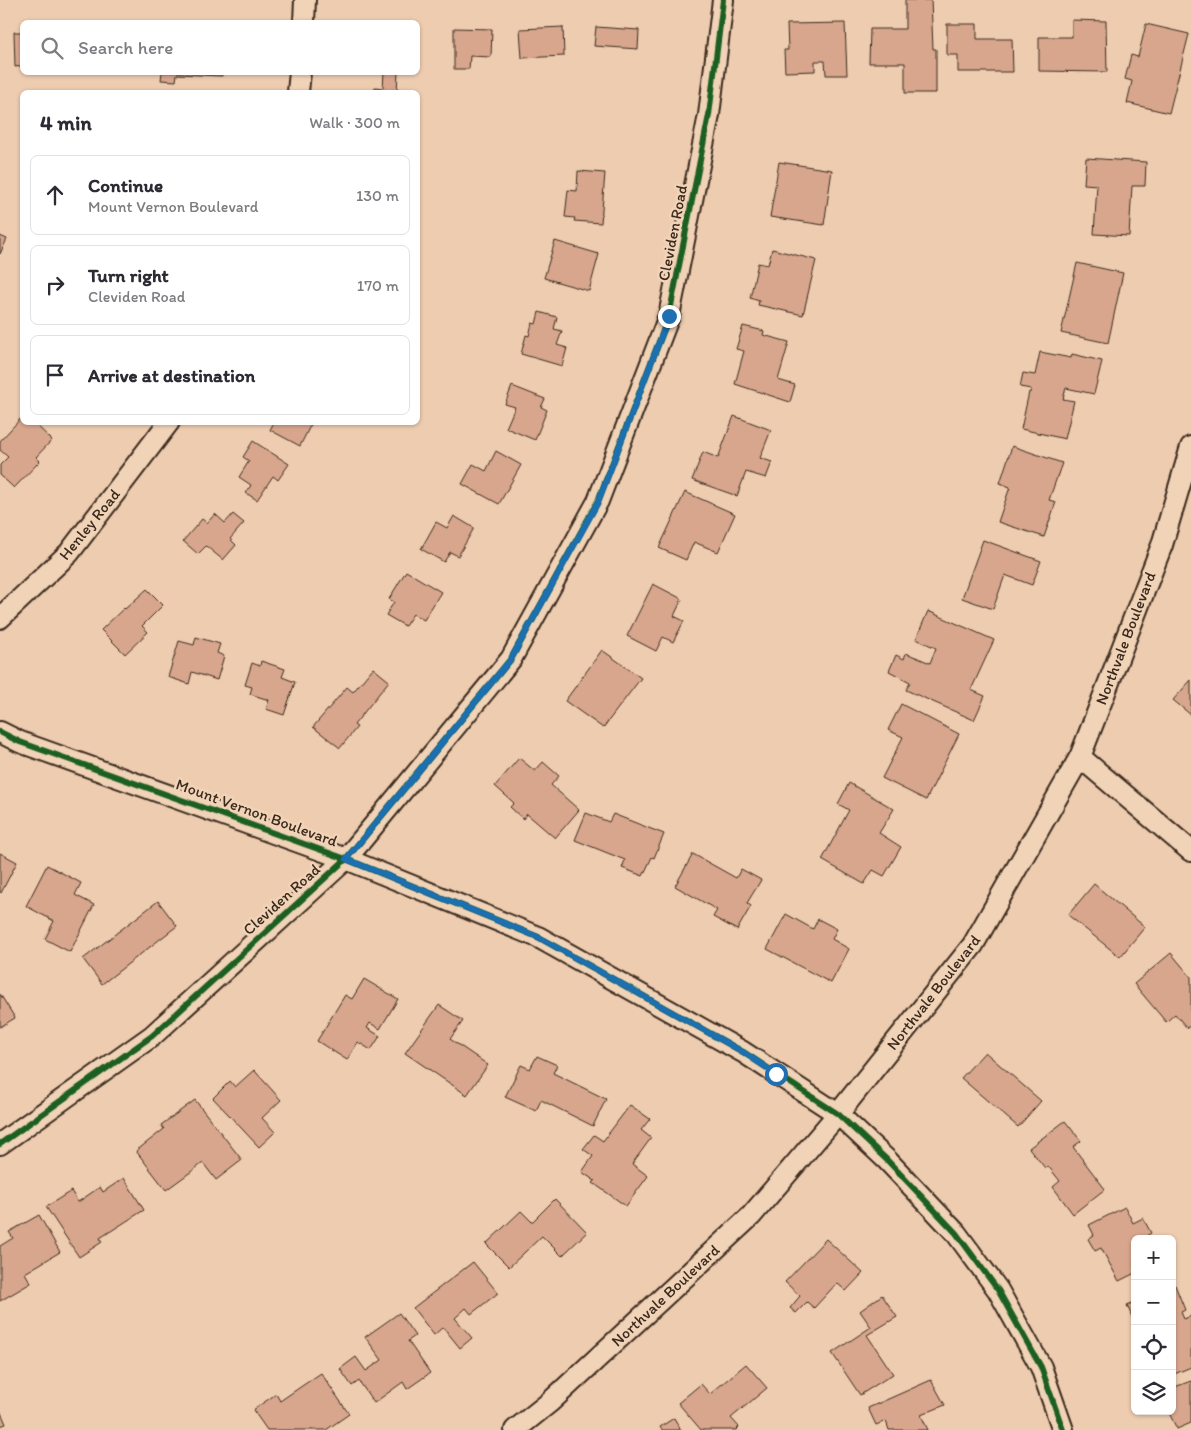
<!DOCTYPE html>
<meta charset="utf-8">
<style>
:root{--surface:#fff;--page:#f2f2f3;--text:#2b2b33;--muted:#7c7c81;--line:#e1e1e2}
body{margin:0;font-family:Itim,sans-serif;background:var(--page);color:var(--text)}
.controls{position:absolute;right:15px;bottom:15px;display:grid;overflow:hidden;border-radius:8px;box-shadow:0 1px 4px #0004}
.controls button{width:45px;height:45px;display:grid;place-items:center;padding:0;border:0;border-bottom:1px solid var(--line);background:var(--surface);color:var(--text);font:25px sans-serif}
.stop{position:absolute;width:15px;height:15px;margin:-11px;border:4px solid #1f6fb2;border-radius:50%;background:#fff}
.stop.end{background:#1f6fb2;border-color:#fff;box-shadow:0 1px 5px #0008}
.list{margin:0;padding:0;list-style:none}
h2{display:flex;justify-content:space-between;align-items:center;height:65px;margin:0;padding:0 20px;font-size:21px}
h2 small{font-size:16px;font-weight:400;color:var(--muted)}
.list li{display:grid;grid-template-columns:32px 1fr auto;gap:15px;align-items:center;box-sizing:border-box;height:80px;margin:0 10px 10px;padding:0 10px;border:1px solid var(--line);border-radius:8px}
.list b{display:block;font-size:19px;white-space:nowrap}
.list p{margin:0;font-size:16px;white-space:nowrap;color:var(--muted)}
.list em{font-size:16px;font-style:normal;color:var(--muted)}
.icon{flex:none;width:28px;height:28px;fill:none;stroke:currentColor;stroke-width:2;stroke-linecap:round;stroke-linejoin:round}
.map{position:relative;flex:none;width:1191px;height:1430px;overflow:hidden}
.search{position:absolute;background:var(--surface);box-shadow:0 1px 4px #0004;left:20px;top:20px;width:400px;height:55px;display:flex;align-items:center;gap:12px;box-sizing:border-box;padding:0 18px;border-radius:8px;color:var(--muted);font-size:19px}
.panel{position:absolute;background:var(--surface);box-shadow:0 1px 4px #0004;left:20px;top:90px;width:400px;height:335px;border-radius:8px}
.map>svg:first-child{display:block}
</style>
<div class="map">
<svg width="1191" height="1430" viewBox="0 0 1191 1430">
<rect width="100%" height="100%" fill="#eeccb0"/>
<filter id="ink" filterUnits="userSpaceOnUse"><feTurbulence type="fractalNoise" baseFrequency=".02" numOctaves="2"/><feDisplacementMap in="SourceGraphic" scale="10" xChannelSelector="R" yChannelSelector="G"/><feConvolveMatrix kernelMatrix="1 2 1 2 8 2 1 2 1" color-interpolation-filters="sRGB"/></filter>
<g filter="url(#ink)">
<g fill="#d7a68d" stroke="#3b2a1e">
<path d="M905,0H931L933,49H936V93H905V63H869L870,29H905Z"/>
<path d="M1072,20L1106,21L1107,72L1039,71V37H1072Z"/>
<path d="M845,23L847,75H826L825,61H815V71L785,72L784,50H788L787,24Z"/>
<path d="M947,24H977V39H1012L1013,72H958V55H947Z"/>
<path d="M1146,24L1189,34L1169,113L1127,103L1132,81L1125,79L1131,55L1138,57Z"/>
<path d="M563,27L564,56L522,58L520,29Z"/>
<path d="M596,27L639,30L638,49L594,46Z"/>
<path d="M454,28L492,29L491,57L470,56L469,69H454Z"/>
<path d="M14,32H22V66L15,67Z"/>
<path d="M162,72H222V76L177,74L176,81L161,80Z"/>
<path d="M384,72H398L397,92H374L375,87L383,88Z"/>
<path d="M1086,158L1146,162L1145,186H1132L1129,236L1094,234L1097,185L1084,184Z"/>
<path d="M779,162L832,170L824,225L770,217Z"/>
<path d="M578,171L605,173L601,223L574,221L575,218L565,217L568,190L577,191Z"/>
<path d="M0,236L7,239L0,254Z"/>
<path d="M555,241L599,254L589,291L544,278Z"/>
<path d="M772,249L816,260L803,315L758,305L759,301L750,298L758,263L768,265Z"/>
<path d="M1077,263L1123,273L1108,343L1061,333Z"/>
<path d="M539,312L557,317L554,329L562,331L557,345L567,348L562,366L521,354L526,335L529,336L532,323L536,324Z"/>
<path d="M743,326L764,331L763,335L789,342L778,380L795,385L790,402L735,384L744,351L736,349Z"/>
<path d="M1040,352L1071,358L1072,354L1102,361L1094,394L1066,388L1063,399L1074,401L1065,439L1021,429L1029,392H1031V389L1020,387L1023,373L1035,375Z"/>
<path d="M512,386L545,399L541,407L547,410L535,440L506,428L515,407L505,404Z"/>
<path d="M734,416L771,430L760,458L772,462L766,478L746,472L737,496L692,480L703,452L718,458Z"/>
<path d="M22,417V422H33L52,440L36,457L40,461L14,488L0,475V465L8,457L0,450V441Z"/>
<path d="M274,422H312L300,446L270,430Z"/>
<path d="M253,441L289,464L278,480L273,476L257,500L246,493L251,485L239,477L249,461L243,457Z"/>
<path d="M1012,446L1062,463L1049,500L1056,502L1044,537L998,522L1010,487L1000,483Z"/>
<path d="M496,451L521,465L499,504L462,484L473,464L486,471Z"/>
<path d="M685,492L735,514L718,552L694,542L686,560L659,548Z"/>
<path d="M215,514L225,523L233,514L244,523L230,539L236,545L223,560L206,546L198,554L183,541L202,519L207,523Z"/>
<path d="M454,516L474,528L458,556L450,552L444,562L421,549L436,522L447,528Z"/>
<path d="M983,540L1041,561L1032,585L1005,575L993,609L962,598Z"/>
<path d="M406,571L441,592L424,620L413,614L405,626L386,615L394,602L389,599Z"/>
<path d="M653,584L682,599L674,616L684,621L673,642L663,637L656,651L627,636Z"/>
<path d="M147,589L163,605L142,626L148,632L125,654L101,630L124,608L125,609Z"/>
<path d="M928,611L994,640L971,690L985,696L974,720L906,690L910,682L889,671L896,655L904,659L906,653L930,663L936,648L916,639Z"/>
<path d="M196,637L220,644L217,653L224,656L217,680L192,672L189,684L168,677L179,641L194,645Z"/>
<path d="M602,650L641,678L603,728L565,701Z"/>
<path d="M261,661L285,669L282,677L295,682L284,715L266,709L269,700L250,694L252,687L245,685L252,663L260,666Z"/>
<path d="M373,668L389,681L354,725L357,727L340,748L313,727L347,687L353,692Z"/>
<path d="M1191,680V715L1173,700Z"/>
<path d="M901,704L959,734L926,800L882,778L903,737L888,730Z"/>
<path d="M519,758L535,771L543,762L559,776L551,785L579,810L555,838L527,814L523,819L510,807L514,803L495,786Z"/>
<path d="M849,783L894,809L879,833L901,847L884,876L873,870L864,884L822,860L849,810L838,804Z"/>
<path d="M586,813L609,822L613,814L664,834L654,858L652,857L643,876L622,868L625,860L575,840Z"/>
<path d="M0,853L17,862L1,893L0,892Z"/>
<path d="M693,854L736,878L741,869L761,880L747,903L751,906L737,930L713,917L717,910L675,886Z"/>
<path d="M47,865L81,883L75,895L94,905L70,952L45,939L54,921L26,906Z"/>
<path d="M1094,884L1145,927L1120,957L1068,915Z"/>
<path d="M158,901L177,926L102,984L83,959Z"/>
<path d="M786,914L813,929L818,919L837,929L832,939L849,949L831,983L767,949Z"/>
<path d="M1171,953L1191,977V1025L1187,1028L1175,1014L1166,1022L1134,984Z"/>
<path d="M364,979L398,999L380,1029L370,1023L367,1028L380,1036L371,1050L358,1042L347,1060L317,1041L345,995L352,999Z"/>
<path d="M0,994L15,1018L0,1027Z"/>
<path d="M439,1005L463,1021L450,1039L488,1065L467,1095L405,1053Z"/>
<path d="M985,1052L1041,1101L1018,1127L961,1078Z"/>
<path d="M537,1056L557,1065L553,1073L606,1099L593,1126L541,1100L536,1111L505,1097L521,1065L530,1069Z"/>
<path d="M254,1070L281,1100L262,1118L275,1132L259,1147L213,1098L230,1081L235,1087Z"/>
<path d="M195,1100L242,1160L216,1180L203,1163L166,1190L136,1151L164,1129L161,1125Z"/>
<path d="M630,1105L650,1119L641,1130L651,1138L632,1164L648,1176L626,1206L593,1183L595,1181L582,1172L593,1156L583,1149L594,1135L603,1141Z"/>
<path d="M1065,1121L1081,1141L1073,1147L1105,1189L1073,1214L1053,1187L1060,1181L1048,1166L1045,1168L1029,1148Z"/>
<path d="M124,1178L144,1210L100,1238L102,1242L79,1257L46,1207L71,1191L78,1202L100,1187L103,1192Z"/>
<path d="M555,1199L587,1232L562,1256L542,1236L509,1267L486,1244L521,1211L532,1222Z"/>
<path d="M1125,1207L1133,1223L1143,1218L1151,1233L1142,1239H1135V1273L1119,1281L1101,1248L1095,1251L1088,1239L1094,1235L1089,1225Z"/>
<path d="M39,1215L60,1252L25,1273L31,1283L0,1301V1246L13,1238L9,1232Z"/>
<path d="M826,1239L863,1273L846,1291L837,1283L814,1308L807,1302L796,1313L790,1308L800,1296L785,1282Z"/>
<path d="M473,1262L498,1293L471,1314L466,1308L455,1318L472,1338L460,1348L443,1327L434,1335L413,1308Z"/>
<path d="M1175,1285L1185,1310L1181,1312L1184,1319L1191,1316V1367L1172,1375V1286Z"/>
<path d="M882,1295L897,1317L867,1335L893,1374L860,1395L832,1353L871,1327L860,1311Z"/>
<path d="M1135,1302V1324L1127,1305Z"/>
<path d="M399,1313L415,1336L408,1341L430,1373L407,1389L403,1382L374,1403L359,1381L352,1386L340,1369L356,1357L366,1371L382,1360L365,1337Z"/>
<path d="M746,1364L767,1388L731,1418L739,1427L736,1430H701L678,1403L701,1384L710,1394Z"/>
<path d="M321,1373L349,1414L326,1430H267L253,1410L276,1394L280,1401Z"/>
<path d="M931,1380L945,1405L921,1415L928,1430H889L886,1421L876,1425L868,1408Z"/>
<path d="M1191,1381V1423L1177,1429L1168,1411H1172V1388Z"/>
<path d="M0,1410L6,1424L0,1426Z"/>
<path d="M674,1418L681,1430H662L660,1427Z"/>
</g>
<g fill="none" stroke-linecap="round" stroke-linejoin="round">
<g stroke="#3b2a1e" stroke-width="24">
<g id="minor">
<path d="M304,22L305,0"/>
<path d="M298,92L300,72"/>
<path d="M0,618L69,553L169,422"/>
<path d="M0,732L20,742L346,859L538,937L743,1052L838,1114L887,1160L956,1233L998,1290L1041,1367L1063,1430"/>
<path d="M1080,757L1191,851"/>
<path d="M0,1144L152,1036L346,859L511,659L598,501L669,316L709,115L723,0"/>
<path d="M515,1430L550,1402L751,1216L838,1114L973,945L1080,757L1162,545L1191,447"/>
</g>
</g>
<use href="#minor" stroke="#f1d3b7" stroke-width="20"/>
<g stroke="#f1d3b7" stroke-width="9">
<g id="cycleway">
<path d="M0,732L20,742L346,859L538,937L743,1052L838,1114L887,1160L956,1233L998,1290L1041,1367L1063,1430"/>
<path d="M0,1144L152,1036L346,859L511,659L598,501L669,316L709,115L723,0"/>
</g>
</g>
<use href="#cycleway" stroke="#1b5e20" stroke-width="6"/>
</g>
</g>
<g fill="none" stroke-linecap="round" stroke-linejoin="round" filter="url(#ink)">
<path stroke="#1f6fb2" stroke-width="6" d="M669,316L598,502L511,659L346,859L538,937L743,1052L776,1074"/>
</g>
<g text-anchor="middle" stroke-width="5" stroke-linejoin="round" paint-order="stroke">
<g font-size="16" fill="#3b2a1e" stroke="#f1d3b7">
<text transform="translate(672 233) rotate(-79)" y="6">Cleviden Road</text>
<text transform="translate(89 524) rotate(-51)" y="6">Henley Road</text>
<text transform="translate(1125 638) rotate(-69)" y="6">Northvale Boulevard</text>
<text transform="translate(257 812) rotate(20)" y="6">Mount Vernon Boulevard</text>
<text transform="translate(281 899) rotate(-42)" y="6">Cleviden Road</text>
<text transform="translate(933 992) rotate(-52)" y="6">Northvale Boulevard</text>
<text transform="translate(665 1295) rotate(-43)" y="6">Northvale Boulevard</text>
</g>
</g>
</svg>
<div class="controls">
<button>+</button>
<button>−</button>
<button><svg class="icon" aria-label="locate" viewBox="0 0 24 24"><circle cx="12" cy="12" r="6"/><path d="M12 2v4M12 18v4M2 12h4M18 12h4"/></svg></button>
<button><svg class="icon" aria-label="layers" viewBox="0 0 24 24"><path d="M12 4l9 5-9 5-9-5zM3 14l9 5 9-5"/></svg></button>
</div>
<div class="stop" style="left:776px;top:1074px"></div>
<div class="stop end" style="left:669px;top:316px"></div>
<div class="search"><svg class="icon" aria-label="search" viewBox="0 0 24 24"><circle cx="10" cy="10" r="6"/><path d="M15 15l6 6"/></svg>Search here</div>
<section class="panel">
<h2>4 min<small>Walk · 300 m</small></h2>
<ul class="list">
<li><svg class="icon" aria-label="ahead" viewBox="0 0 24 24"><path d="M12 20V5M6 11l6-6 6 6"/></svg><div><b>Continue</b><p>Mount Vernon Boulevard</p></div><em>130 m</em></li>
<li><svg class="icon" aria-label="right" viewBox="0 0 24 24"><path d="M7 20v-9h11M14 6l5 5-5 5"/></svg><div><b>Turn right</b><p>Cleviden Road</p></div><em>170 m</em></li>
<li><svg class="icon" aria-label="arrive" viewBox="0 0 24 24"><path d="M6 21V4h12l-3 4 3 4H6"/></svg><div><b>Arrive at destination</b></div></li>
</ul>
</section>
</div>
